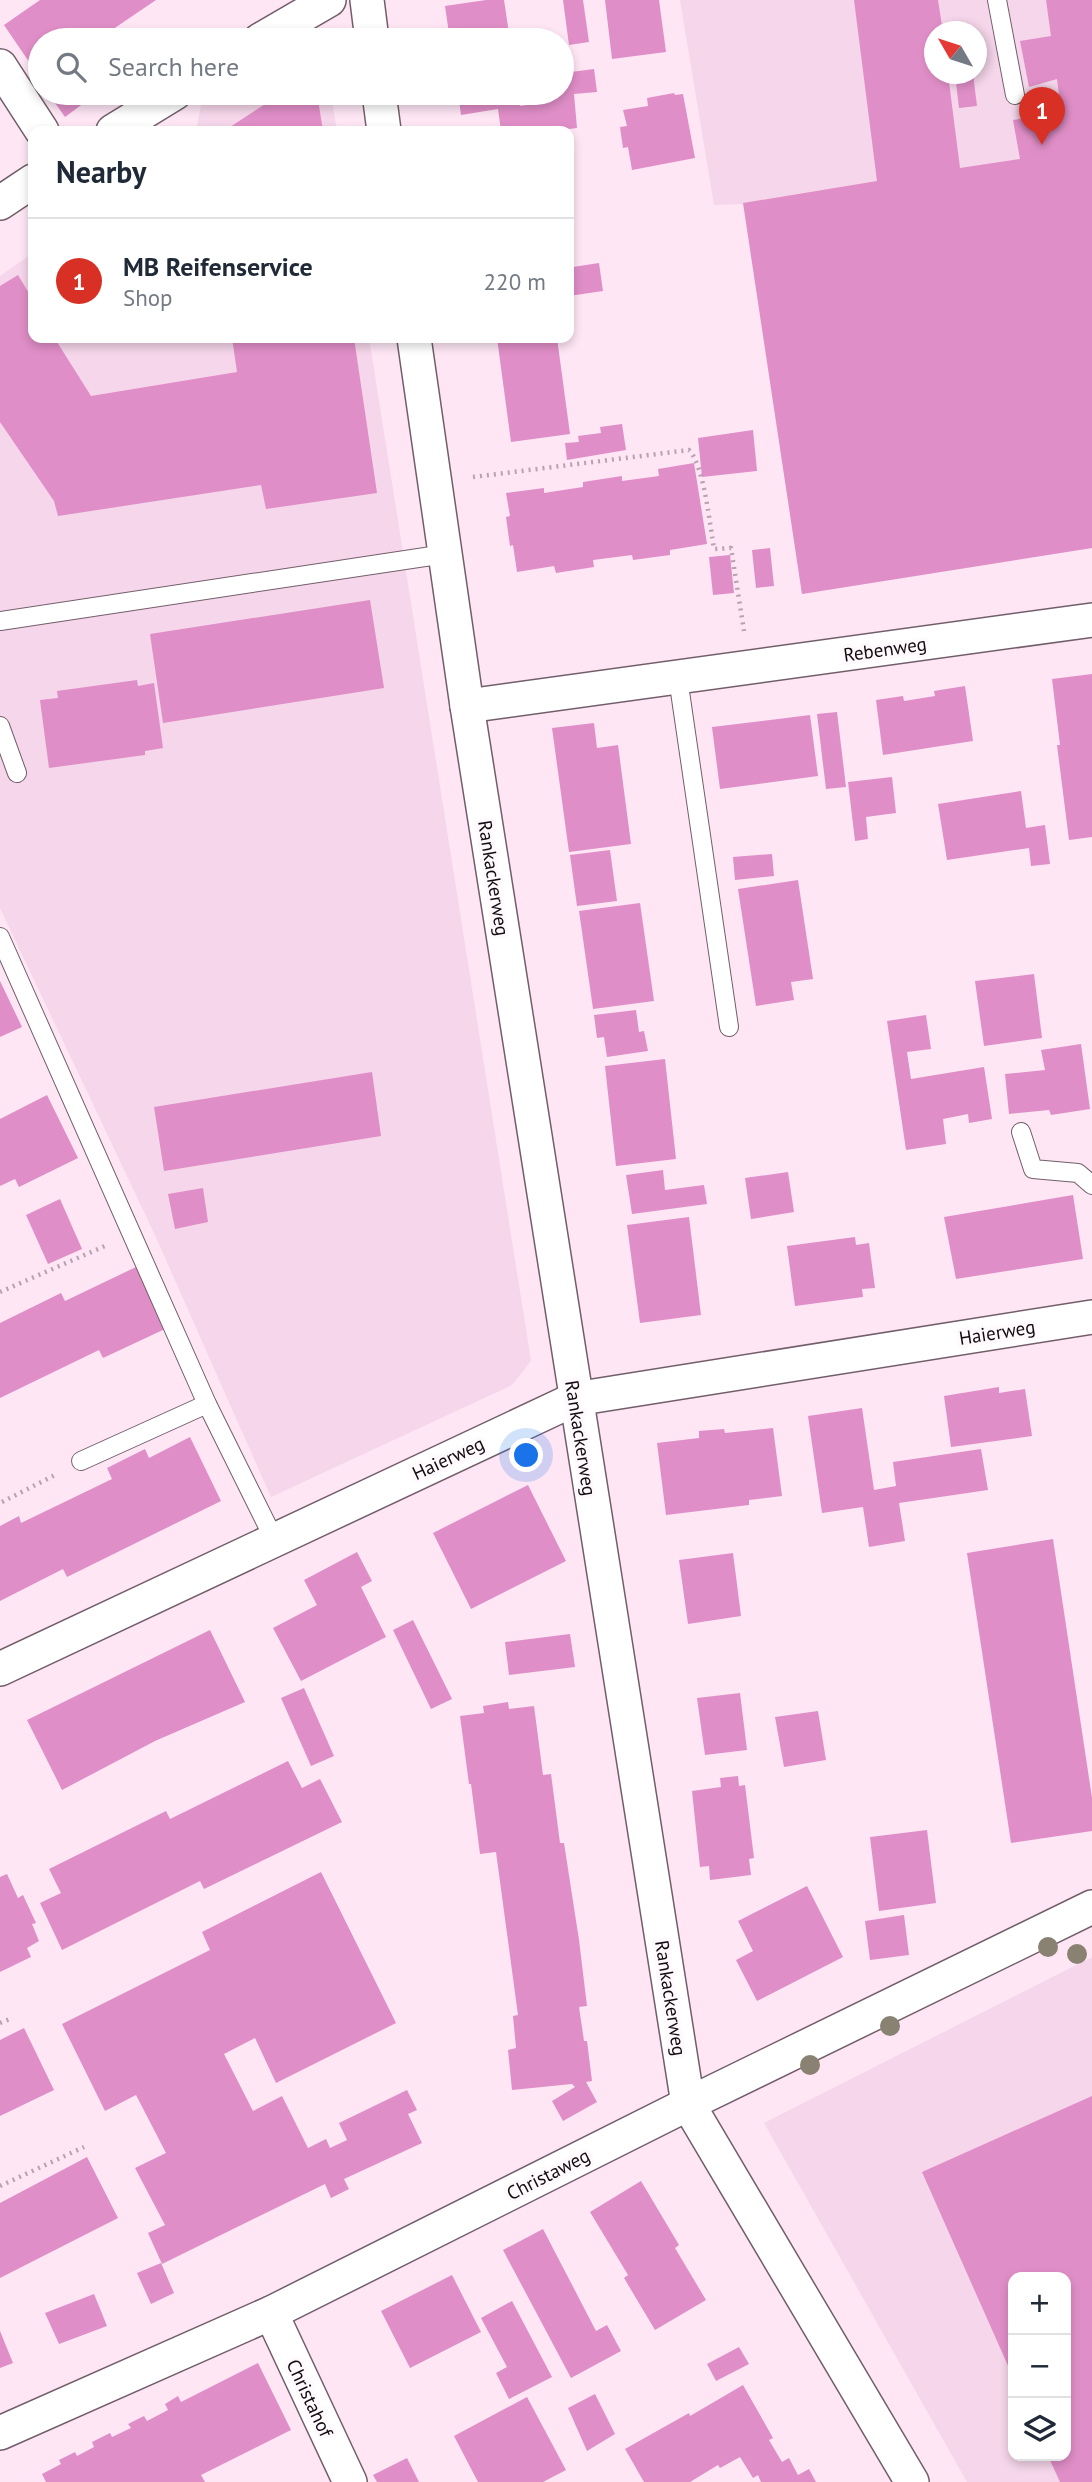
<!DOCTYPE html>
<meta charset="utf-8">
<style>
:root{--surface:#fff;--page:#f6f6f7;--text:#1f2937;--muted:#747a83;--line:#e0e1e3;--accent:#d93025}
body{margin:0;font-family:"PT Sans",sans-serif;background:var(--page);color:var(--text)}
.controls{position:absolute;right:21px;bottom:21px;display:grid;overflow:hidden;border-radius:14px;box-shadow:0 4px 10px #0003}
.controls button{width:63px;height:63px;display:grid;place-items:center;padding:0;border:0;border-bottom:2px solid var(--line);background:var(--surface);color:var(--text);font:35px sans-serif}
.compass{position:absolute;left:924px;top:21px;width:63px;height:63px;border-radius:50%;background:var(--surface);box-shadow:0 4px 10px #0003;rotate:309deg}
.you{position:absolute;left:527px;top:1456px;width:24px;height:24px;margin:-18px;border:5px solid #fff;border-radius:50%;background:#1a73e8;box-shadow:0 0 0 10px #1a73e833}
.badge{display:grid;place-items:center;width:46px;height:46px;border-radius:50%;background:var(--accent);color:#fff;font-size:23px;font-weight:700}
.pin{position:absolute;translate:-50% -58px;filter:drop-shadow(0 2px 4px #0008)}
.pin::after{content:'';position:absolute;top:37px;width:24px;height:21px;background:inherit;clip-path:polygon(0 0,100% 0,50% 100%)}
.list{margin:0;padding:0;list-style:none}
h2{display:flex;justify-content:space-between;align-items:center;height:91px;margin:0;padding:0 28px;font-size:30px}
h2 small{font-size:23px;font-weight:400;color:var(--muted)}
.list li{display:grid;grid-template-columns:46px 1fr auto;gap:21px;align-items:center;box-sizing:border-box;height:126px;padding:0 28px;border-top:2px solid var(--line)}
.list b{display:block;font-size:26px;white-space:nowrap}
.list p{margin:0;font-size:23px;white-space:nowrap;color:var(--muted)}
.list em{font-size:23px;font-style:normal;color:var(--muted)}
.icon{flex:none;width:38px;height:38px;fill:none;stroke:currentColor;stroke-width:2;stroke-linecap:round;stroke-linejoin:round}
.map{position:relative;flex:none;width:1092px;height:2482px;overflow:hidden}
.search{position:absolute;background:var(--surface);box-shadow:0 4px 10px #0003;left:28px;top:28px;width:546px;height:77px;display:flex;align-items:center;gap:18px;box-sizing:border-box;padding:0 24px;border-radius:38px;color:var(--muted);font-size:26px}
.panel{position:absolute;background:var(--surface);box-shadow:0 4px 10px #0003;left:28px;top:126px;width:546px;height:217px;border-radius:14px}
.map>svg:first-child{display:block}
</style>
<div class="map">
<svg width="1092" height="2482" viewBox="0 0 1092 2482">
<rect width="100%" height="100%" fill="#fee6f5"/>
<g fill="#f5d6ea" fill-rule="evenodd">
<path d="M680,0H1092V548L802,594L744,204L714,205ZM934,32H976V74H934Z"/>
<path d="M207,93H331L337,131H196L203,95Z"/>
<path d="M33,253V338H369L531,1361L512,1385L271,1497L154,1233L0,908V276Z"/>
<path d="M1092,1957V2482H967L764,2123ZM1013,2277H1066V2456H1013Z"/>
</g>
<g fill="#e08ec7">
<path d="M40,0H156L97,40H40V78L4,25Z"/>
<path d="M486,0H504L510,40H450L445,6Z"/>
<path d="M563,0H583L589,42L569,45Z"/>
<path d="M605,0H659L666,52L612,59Z"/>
<path d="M854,0H938L943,32H934V74H948L960,168L1020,159L1013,120L1061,112L1057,79L1029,87L1020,41L1051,36L1046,0H1092V548L802,594L743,203L877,181Z"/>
<path d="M594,69L597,92L574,94L577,128L552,131H501L498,109L461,115L458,93H518L520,106L550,102L549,93H562V81L572,80L571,72Z"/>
<path d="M955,74H973L977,106L959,108Z"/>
<path d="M48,93H83L88,100L65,117Z"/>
<path d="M282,93H317L323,131H224Z"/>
<path d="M674,93L675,95L683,94L695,158L632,170L628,147L623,148L620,127L627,126L623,110L648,106L647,98Z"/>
<path d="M569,250L573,267L599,263L603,291L569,296Z"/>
<path d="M18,275L33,300V338H57L59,341L57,342L91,396L237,372L232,338H354L377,493L266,509L261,485L58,516L54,501L0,422V286Z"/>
<path d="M497,338H557L570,434L511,442Z"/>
<path d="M622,424L626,450L567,460L565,443L579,442L578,436L601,433L600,427Z"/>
<path d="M753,430L757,471L702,477L698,438Z"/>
<path d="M694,463L707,544L670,550V555L633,560L632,555L593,560L594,567L556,573L554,566L517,572L513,545L510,546L506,517L510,516L506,493L544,488V493L583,487V482L622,476V481L659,476L658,469Z"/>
<path d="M770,548L774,586L756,588L752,550Z"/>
<path d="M730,555L734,593L713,595L709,557Z"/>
<path d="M370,600L384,688L163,723L150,634Z"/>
<path d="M1092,674V837L1069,840L1057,745H1060L1052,679Z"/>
<path d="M137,680L138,686L154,683L163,748L145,751V755L49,768L40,700L58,698L57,691Z"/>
<path d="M965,686L973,741L883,755L876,700L903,696L904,701L935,696L934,691Z"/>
<path d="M837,712L846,787L826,789L817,714Z"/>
<path d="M810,715L818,776L720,789L712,727Z"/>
<path d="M594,723L597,748L618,745L631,844L569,852L552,728Z"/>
<path d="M892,777L896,813L866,817L868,839L855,841L848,782Z"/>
<path d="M1021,791L1026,828L1045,825L1050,864L1031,866L1029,848L947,860L938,804Z"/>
<path d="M610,850L617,901L577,906L570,855Z"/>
<path d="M772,854L774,876L735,880L733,857Z"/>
<path d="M798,880L813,979L791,982L794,1000L756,1006L738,889Z"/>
<path d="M640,903L654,1001L593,1009L579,911Z"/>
<path d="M1034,974L1042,1038L984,1046L975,981Z"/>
<path d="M0,981L22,1027L0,1037Z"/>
<path d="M636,1010L639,1032L644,1031L648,1051L607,1057L604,1037L597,1038L594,1015Z"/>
<path d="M926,1015L931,1049L907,1052L911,1079L984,1067L992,1119L969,1123L968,1114L943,1119L946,1144L906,1150L887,1021Z"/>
<path d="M1081,1044L1090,1109L1051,1115L1049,1110L1009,1114L1005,1074L1045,1070L1041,1050Z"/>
<path d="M665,1059L676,1159L616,1166L605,1066Z"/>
<path d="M372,1072L381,1136L164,1171L154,1107Z"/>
<path d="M47,1095L78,1158L19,1187L15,1179L0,1186V1119Z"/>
<path d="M663,1170L665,1190L704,1185L707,1204L632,1214L626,1175Z"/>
<path d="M788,1172L794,1212L751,1219L745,1178Z"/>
<path d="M203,1188L208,1222L175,1229L168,1194Z"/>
<path d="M1073,1195L1083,1259L956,1279L944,1217Z"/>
<path d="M60,1199L82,1249L48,1264L26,1215Z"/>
<path d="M689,1217L701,1315L640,1323L627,1225Z"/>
<path d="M855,1237L856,1245L869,1243L875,1288L862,1289L863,1297L795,1306L787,1246Z"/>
<path d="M136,1267L165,1329L103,1358L99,1350L0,1398V1323L61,1293L65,1301Z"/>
<path d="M999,1387V1393L1025,1389L1032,1436L951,1447L944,1396Z"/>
<path d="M862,1408L874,1490L896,1486L893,1462L981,1449L988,1490L899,1503L905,1541L869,1547L863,1507L822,1513L808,1416Z"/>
<path d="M773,1428L782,1496L749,1500V1505L666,1515L657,1443L699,1438V1431L724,1429L725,1433Z"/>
<path d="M190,1437L221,1501L67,1577L63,1569L0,1601V1526L19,1516L21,1523L112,1479L107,1468L145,1449L149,1458Z"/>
<path d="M528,1485L566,1561L471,1609L433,1533Z"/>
<path d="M1053,1539L1092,1798V1831L1011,1843L967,1553Z"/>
<path d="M357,1552L372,1581L361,1587L386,1637L301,1681L273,1628L317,1605L304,1580Z"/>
<path d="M733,1553L741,1616L688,1624L679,1560Z"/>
<path d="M413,1620L452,1699L431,1709L393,1630Z"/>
<path d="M210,1630L245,1702L155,1741L62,1790L27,1720Z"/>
<path d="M570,1634L575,1667L509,1675L505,1642Z"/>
<path d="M304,1688L334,1756L311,1766L281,1698Z"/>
<path d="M740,1693L747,1750L705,1755L697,1698Z"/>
<path d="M508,1702L509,1709L534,1706L543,1775L551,1774L560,1843H564L579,1940L587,2006L579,2007L584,2041H587L592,2081L586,2082L597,2102L563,2121L552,2101L575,2087L572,2084L512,2090L508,2050L516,2048L513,2016L518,2015L496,1852L480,1854L471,1784H469L460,1716L484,1713L483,1706Z"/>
<path d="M818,1711L826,1760L784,1767L775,1717Z"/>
<path d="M288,1761L302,1788L320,1779L342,1822L204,1889L200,1881L62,1950L40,1903L61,1893L49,1869L166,1811L170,1819Z"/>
<path d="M738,1776L739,1786L745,1785L754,1858L749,1859L751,1875L710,1880L709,1866L700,1867L692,1791L721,1787L720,1778Z"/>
<path d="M927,1830L936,1903L879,1911L870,1837Z"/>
<path d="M321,1872L396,2023L276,2083L255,2038L224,2054L253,2111L282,2096L308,2148L326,2139L330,2148L347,2140L339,2123L407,2090L417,2110L408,2114L422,2143L344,2179L349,2189L331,2198L325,2184L162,2264L148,2233L165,2225L135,2168L166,2153L136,2095L105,2111L62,2024L210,1950L202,1932Z"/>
<path d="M7,1874L18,1898L23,1895L36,1923L32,1924L39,1941L27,1948L31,1957L0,1972V1877Z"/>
<path d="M807,1886L843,1957L757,2001L736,1960L753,1951L738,1921Z"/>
<path d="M904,1915L909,1955L870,1960L865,1921Z"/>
<path d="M24,2028L54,2090L0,2116V2040Z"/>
<path d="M1092,2096V2482H1060L1048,2456H1066V2277H1013V2377L922,2172Z"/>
<path d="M87,2157L118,2218L0,2278V2203Z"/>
<path d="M641,2181L679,2245L675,2248L706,2300L655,2330L624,2278L628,2275L590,2212Z"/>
<path d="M543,2229L596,2331L607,2325L621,2351L571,2378L503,2250Z"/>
<path d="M161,2263L174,2293L151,2304L137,2273Z"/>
<path d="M452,2275L481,2332L410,2368L381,2311Z"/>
<path d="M94,2294L107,2326L59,2344L45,2313Z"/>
<path d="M512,2301L552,2377L509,2399L496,2373L507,2367L481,2318Z"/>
<path d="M0,2331L13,2363L0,2368Z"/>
<path d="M739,2347L749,2364L716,2381L707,2364Z"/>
<path d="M258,2363L291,2430L201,2475L205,2482H46L42,2474L61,2464L59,2460L75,2452L77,2456L94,2447L92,2442L110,2433L112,2437L131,2428L128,2424L144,2416L147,2421L168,2410L165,2404L178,2396L181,2402Z"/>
<path d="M743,2385L773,2438L769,2440L782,2462L789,2458L798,2475L809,2469L816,2482H761L758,2475L753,2478L740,2457L720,2468L718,2465L690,2482H644L625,2449L689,2413L690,2416Z"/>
<path d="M595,2394L615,2434L587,2451L568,2408Z"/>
<path d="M527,2397L566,2470L543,2482H478L454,2436Z"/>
<path d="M407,2458L419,2482H377L373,2475Z"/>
</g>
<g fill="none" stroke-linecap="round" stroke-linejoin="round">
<g stroke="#725e6b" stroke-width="20">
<g id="lane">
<path d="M997,0L1015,95"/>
<path d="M0,621L445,554"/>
<path d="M678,678L729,1027"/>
<path d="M0,726L17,773"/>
<path d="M0,937L207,1404L274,1539"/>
<path d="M1021,1132L1033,1169L1078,1173L1092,1185"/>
<path d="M81,1461L207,1404"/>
</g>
</g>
<g stroke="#725e6b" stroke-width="36">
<g id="street">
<path d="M367,0L372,40"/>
<path d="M260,40L329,0"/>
<path d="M0,66L42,131"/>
<path d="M379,93L384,131"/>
<path d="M113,131L175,93"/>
<path d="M0,203L33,181"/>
<path d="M414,338L467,706L688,2104L912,2482"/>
<path d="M467,706L1092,620"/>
<path d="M0,1669L575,1399L1092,1317"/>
<path d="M271,2313L350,2482"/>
<path d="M0,2433L271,2313L688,2104L1092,1907"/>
</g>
</g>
<g stroke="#b6a3af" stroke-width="4.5" stroke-dasharray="2 5" stroke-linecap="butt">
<path d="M473,477L689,450C704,465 710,526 714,549L731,548L744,631"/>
<path d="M0,1292L105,1246"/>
<path d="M2,1502L55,1475"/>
<path d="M0,2023L12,2018"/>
<path d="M0,2186L84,2147"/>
</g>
<use href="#lane" stroke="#fff" stroke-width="18"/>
<use href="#street" stroke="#fff" stroke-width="33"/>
</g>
<g fill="#898171">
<circle cx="1048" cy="1947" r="10"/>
<circle cx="1077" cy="1954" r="10"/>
<circle cx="890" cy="2026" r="10"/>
<circle cx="810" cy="2065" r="10"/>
</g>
<g text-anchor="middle" stroke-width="7" stroke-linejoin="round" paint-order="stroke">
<g font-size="19" fill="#130b11" stroke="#fef9fc">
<text transform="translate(885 649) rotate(-8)" y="7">Rebenweg</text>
<text transform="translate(494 878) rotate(81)" y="7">Rankackerweg</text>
<text transform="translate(997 1332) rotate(-9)" y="7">Haierweg</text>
<text transform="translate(581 1438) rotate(81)" y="7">Rankackerweg</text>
<text transform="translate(448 1458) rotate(-25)" y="7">Haierweg</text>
<text transform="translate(671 1998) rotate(81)" y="7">Rankackerweg</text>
<text transform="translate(548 2174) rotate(-27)" y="7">Christaweg</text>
<text transform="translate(310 2398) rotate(65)" y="7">Christahof</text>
</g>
</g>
</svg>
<div class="controls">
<button>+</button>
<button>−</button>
<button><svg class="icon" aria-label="layers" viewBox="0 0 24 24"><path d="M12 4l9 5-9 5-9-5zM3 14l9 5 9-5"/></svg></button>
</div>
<svg class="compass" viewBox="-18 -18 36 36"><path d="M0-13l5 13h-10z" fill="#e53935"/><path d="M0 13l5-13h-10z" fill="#747a83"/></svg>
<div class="you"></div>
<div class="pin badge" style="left:1042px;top:145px">1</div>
<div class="search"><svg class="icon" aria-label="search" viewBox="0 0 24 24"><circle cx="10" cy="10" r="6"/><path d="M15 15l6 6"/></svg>Search here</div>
<section class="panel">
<h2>Nearby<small></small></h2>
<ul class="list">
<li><span class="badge">1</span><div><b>MB Reifenservice</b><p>Shop</p></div><em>220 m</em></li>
</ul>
</section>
</div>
